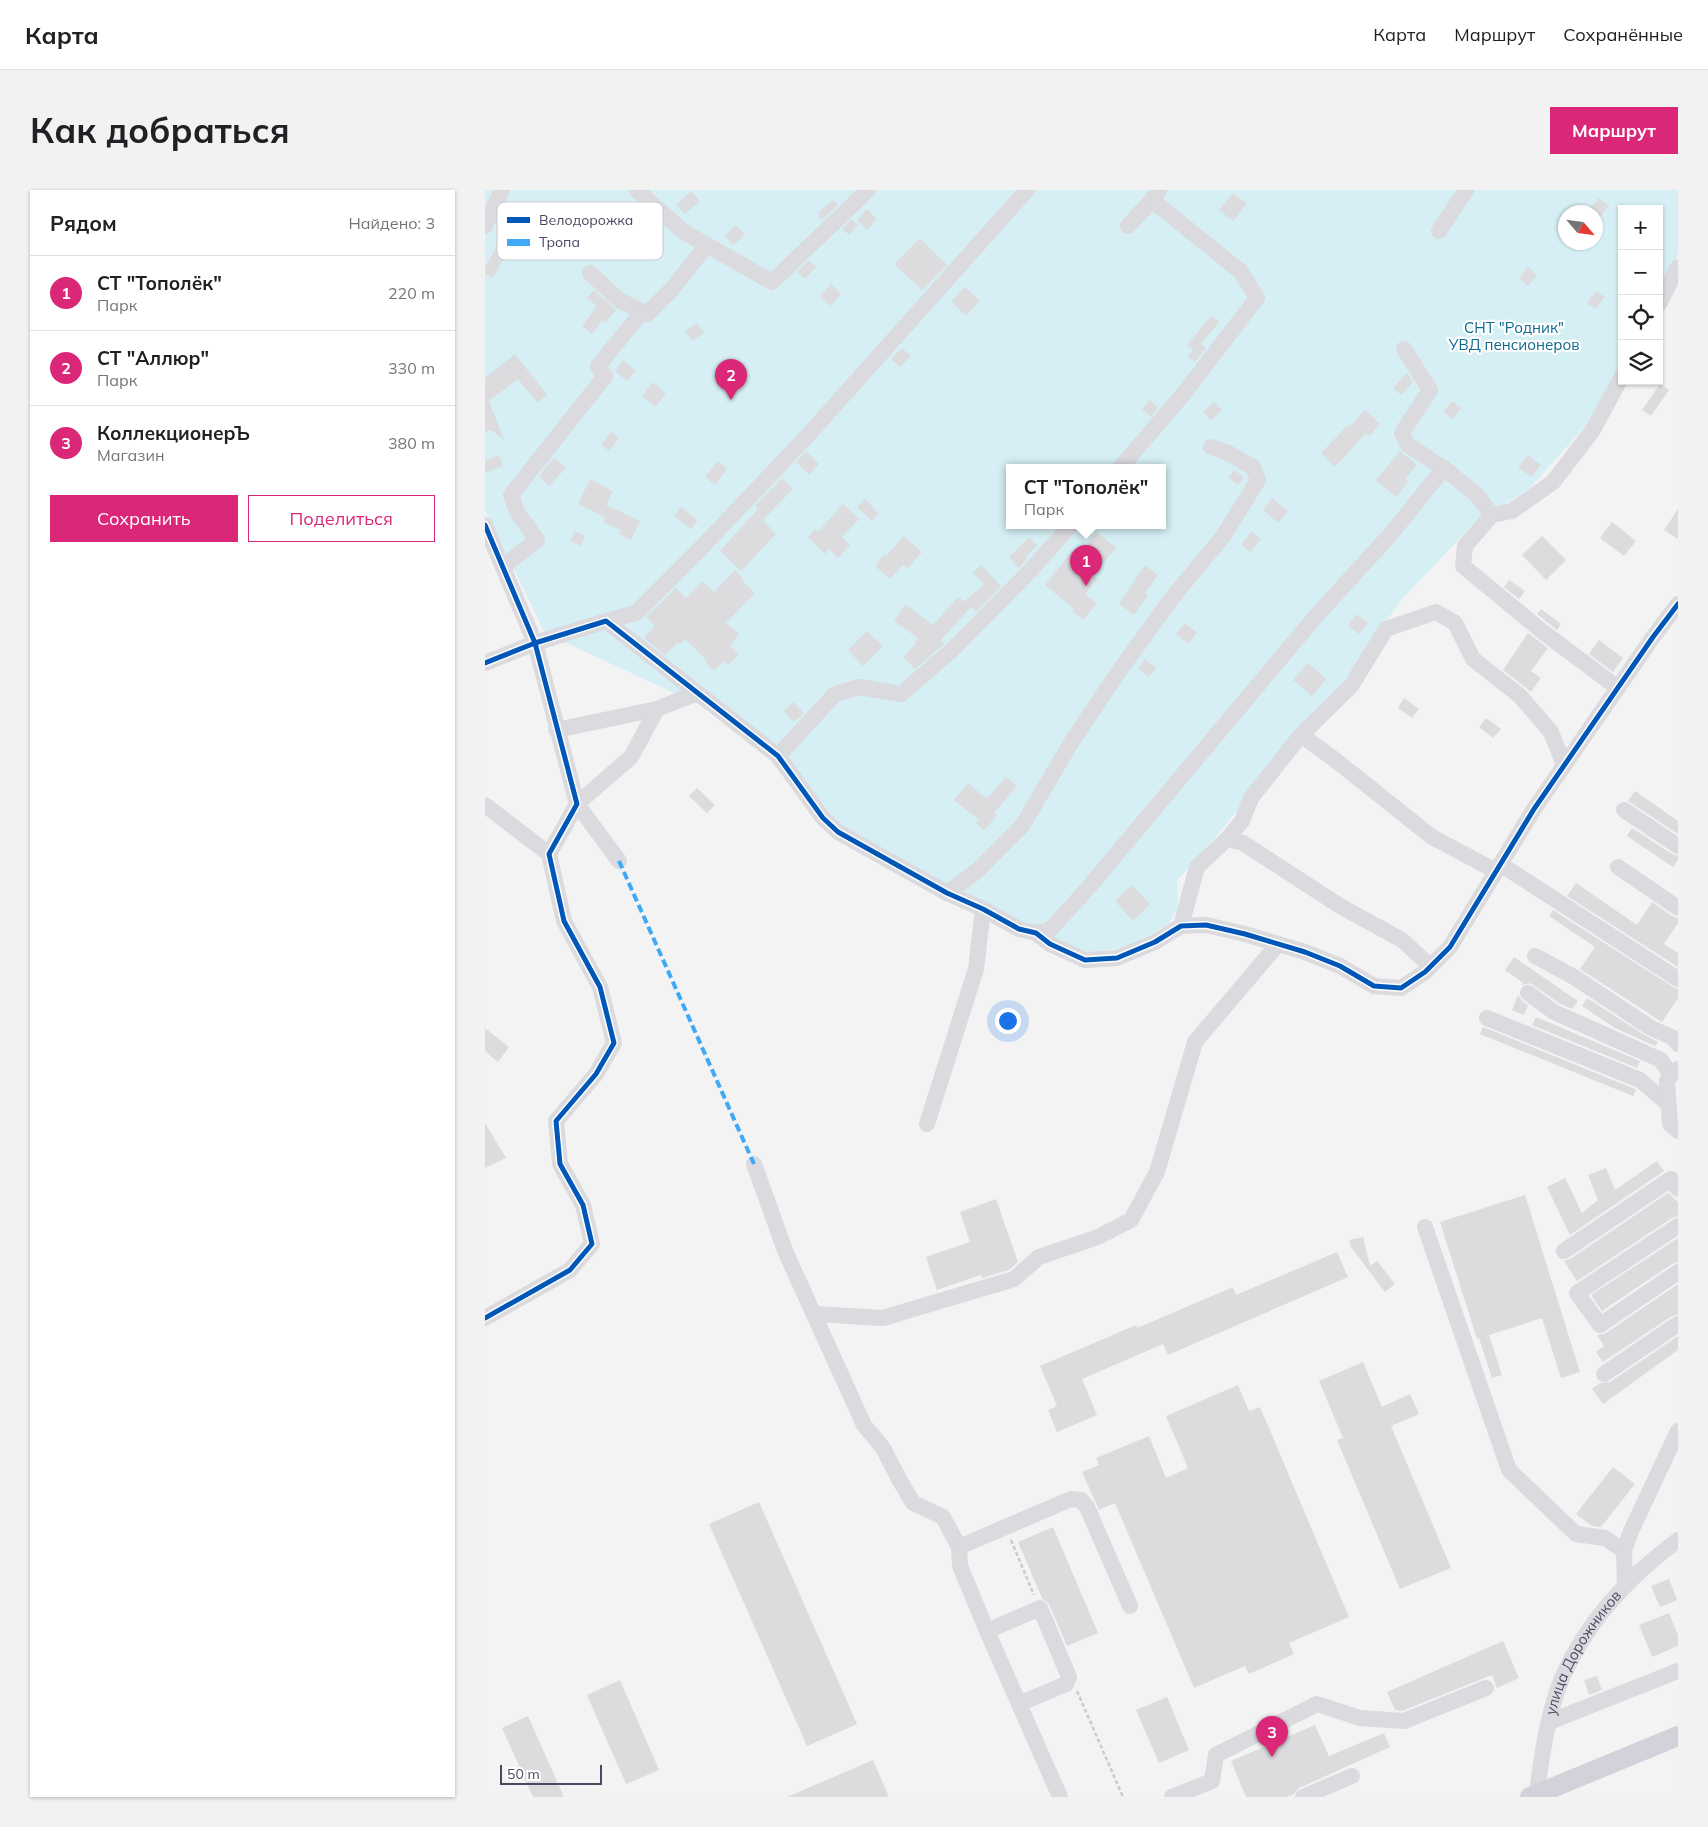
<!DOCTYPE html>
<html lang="ru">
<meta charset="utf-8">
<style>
:root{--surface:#fff;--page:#f2f2f2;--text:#202124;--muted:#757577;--line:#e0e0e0;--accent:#db2777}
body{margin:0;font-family:Mulish,sans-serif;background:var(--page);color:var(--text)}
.controls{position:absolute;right:15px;top:15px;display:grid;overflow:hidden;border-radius:0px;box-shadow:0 1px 4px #0004}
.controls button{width:45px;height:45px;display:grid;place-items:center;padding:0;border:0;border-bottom:1px solid var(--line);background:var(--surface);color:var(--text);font:25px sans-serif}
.compass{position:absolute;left:1073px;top:15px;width:45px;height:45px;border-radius:50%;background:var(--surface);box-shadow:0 1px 4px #0004;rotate:118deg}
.scale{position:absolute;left:15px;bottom:12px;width:102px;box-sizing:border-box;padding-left:5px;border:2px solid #4e4762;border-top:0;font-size:14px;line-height:18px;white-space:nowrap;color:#4e4762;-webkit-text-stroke:4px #fff;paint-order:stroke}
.you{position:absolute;left:522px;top:830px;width:18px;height:18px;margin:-12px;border:4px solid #fff;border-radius:50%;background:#1a73e8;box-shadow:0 0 0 8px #1a73e833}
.badge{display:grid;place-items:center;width:32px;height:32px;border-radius:50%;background:var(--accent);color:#fff;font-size:16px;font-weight:700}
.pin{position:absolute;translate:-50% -41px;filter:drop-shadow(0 1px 2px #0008)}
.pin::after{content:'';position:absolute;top:26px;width:18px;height:15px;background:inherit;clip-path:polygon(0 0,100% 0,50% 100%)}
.popup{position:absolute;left:521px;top:274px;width:160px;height:65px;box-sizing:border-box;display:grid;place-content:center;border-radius:0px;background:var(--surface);filter:drop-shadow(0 1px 4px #0005);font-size:16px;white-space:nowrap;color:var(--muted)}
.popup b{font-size:19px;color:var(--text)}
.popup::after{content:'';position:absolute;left:50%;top:100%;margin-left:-10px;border:10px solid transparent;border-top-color:var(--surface)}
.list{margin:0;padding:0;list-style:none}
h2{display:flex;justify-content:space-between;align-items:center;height:65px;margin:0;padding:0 20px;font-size:21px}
h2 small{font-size:16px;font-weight:400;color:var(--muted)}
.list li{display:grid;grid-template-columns:32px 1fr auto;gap:15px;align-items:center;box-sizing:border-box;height:75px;padding:0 20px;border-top:1px solid var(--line)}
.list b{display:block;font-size:19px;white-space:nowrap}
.list p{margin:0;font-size:16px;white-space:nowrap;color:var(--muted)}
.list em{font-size:16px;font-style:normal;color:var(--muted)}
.actions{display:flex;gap:10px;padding:15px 20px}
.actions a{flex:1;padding:11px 0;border:1px solid var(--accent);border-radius:0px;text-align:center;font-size:18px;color:var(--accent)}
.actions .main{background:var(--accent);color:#fff}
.icon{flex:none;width:28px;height:28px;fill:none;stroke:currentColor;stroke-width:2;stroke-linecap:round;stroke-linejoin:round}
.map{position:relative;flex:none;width:1193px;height:1607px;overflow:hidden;border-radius:0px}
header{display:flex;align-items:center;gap:30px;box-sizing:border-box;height:70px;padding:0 25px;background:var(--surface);border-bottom:1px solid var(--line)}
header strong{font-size:24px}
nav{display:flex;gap:28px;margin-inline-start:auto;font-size:18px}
.intro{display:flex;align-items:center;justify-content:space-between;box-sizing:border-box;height:120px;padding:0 30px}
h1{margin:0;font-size:35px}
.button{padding:12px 22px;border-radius:0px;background:var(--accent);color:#fff;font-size:18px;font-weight:700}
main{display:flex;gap:30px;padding:0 30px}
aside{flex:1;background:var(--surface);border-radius:0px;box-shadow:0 1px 4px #0004}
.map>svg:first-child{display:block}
</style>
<header>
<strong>Карта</strong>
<nav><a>Карта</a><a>Маршрут</a><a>Сохранённые</a></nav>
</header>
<div class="intro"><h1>Как добраться</h1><a class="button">Маршрут</a></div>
<main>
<aside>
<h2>Рядом<small>Найдено: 3</small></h2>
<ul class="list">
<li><span class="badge">1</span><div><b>СТ &quot;Тополёк&quot;</b><p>Парк</p></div><em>220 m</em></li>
<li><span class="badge">2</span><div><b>СТ &quot;Аллюр&quot;</b><p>Парк</p></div><em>330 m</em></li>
<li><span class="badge">3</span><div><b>КоллекционерЪ</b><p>Магазин</p></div><em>380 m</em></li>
</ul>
<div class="actions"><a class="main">Сохранить</a><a>Поделиться</a></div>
</aside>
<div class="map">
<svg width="1193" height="1607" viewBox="0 0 1193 1607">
<rect width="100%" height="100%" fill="#f3f3f3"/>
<path fill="#d5eff4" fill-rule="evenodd" d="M0,0H1193V64L1174,100V19H1137V173L1104,232L1045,298L1017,317L1001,321L917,409L857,494L809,547L740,636L692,691L693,718L684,734L640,758L604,762L566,749L368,647L225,506L215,515L60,443L0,320ZM1080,22H1110V52H1080ZM525,277H677V335H525Z"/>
<g fill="#dcdcdf">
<path d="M206,1L215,11L200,24L191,15Z"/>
<path d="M748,3L762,14L748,31L734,20Z"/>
<path d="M1114,8L1124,16L1115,27L1105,19Z"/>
<path d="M348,10L353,15L337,30L334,27V22Z"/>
<path d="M23,12L35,20L29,29L18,22Z"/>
<path d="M382,19L392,29L382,40L372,30Z"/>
<path d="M367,29L373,35L364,45L357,39Z"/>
<path d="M251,35L260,44L249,55L239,46Z"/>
<path d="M18,45L28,51L8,88L0,84V77Z"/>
<path d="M435,48L462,75L437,100L409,74Z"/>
<path d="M324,70L331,77L320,89L312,82Z"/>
<path d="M1043,77L1052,85L1043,96L1034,88Z"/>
<path d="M346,94L356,104L345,116L335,106Z"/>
<path d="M480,97L495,111L481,126L466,111Z"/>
<path d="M109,100L131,120L120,133L117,131L107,144L97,136L112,116L102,108Z"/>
<path d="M1111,101L1120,107L1110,119L1102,113Z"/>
<path d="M726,126L734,132L716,154L721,158L710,172L703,166L708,160L702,155Z"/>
<path d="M212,133L219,143L207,151L200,141Z"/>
<path d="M417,158L426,166L415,177L406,169Z"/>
<path d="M30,164L62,205L52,213L33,189L4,211L19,250L6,240L0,242V188Z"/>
<path d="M138,170L151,181L142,191L130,181Z"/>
<path d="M922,183L928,192L916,205L908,198Z"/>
<path d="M168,192L181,204L170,217L157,206Z"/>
<path d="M1175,194L1184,200L1166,226L1157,220Z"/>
<path d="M665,210L673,218L666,227L657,219Z"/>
<path d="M967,211L976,218L968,229L958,222Z"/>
<path d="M729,212L737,220L726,231L718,222Z"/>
<path d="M880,220L895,234L884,246L881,243L850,277L836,263L863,235L865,236Z"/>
<path d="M126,242L134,248L124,261L116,255Z"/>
<path d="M321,261L334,274L324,285L311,272Z"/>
<path d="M915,261L932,275L920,289L923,292L911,307L891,290Z"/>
<path d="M14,265L18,276L0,283V271Z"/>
<path d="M1043,265L1056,275L1046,287L1033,277Z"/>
<path d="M69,267L81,278L64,296L54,286Z"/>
<path d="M233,271L242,279L230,295L220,287Z"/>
<path d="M749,280L759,287L753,295L743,288Z"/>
<path d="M297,288L308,299L278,330L291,344L256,381L235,361L273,319L270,316Z"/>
<path d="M105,289L128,301L121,315L155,331L146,350L134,344L136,340L118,332L120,327L93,314Z"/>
<path d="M787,308L803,321L793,333L778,320Z"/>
<path d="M380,309L394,324L387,331L372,317Z"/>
<path d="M358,314L374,329L357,347L365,355L353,368L344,359L340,364L323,347L330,339L333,342Z"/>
<path d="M196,317L213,330L206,339L189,326Z"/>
<path d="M1193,319V349L1179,340Z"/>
<path d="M1127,332L1151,351L1139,366L1115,348Z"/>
<path d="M90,341L100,346L96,356L85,351Z"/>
<path d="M767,341L776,349L765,362L756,355Z"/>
<path d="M612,342L631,358L608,385L613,389L600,404L612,413L598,430L587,421L589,419L560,395L587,361L593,366Z"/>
<path d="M419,346L437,362L423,378L418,375L405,389L390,376L399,365L401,366Z"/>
<path d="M1057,346L1081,370L1061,390L1037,365Z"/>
<path d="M544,347L552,355L541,367L542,369L534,378L524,367Z"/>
<path d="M496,375L516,396L491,422L486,417L456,450L459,454L430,479L418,467L431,453L430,452L433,448L409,431L420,414L448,435L473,407L486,416L480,411L499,394L488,383Z"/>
<path d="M660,375L673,385L660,403L663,405L649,425L634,414Z"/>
<path d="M250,380L258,388L257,390L270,403L241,433L254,444L245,456L254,465L243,475L239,471L229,481L220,472L222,471L200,449L195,455L193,452L180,465L159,448L170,436L161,427L191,398L201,408L218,391L229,402Z"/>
<path d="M1024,390L1040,401L1034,409L1019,397Z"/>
<path d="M1056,419L1076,434L1072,440L1052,424Z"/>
<path d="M872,424L883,433L874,444L863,435Z"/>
<path d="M700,433L712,443L703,454L691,444Z"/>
<path d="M382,441L398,456L378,476L363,460Z"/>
<path d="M1043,443L1063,458L1046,481L1056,488L1046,502L1018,480Z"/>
<path d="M1114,450L1138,468L1128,482L1104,464Z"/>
<path d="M660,469L671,478L664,487L653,478Z"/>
<path d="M823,473L841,489L827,506L808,490Z"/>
<path d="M919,508L934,519L927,528L913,518Z"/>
<path d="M308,512L319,523L309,532L299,521Z"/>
<path d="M1001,528L1016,539L1008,548L994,537Z"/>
<path d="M521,587L532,596L509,623L512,625L499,641L491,633L494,630L469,610L483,593L502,609Z"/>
<path d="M212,598L230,615L222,623L204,606Z"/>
<path d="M1150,601L1193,631V644L1143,611Z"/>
<path d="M1147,638L1187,664L1193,666V670L1188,677L1142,646Z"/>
<path d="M1091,693L1152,735L1167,712L1187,726L1193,728V733L1179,754L1193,763V777L1082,706Z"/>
<path d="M647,695L665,714L648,731L630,711Z"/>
<path d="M1068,720L1188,797L1193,799V808L1177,832L1095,779L1110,757L1064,726Z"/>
<path d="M1029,767L1093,811L1087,819L1074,813L1048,795L1044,793L1037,795L1038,793L1020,780Z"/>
<path d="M1033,805L1037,811L1043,815L1039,825L1027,820Z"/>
<path d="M1102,808L1161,846L1173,852L1170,856L1130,838L1097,816Z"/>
<path d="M1051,827L1155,871L1152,878L1047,835Z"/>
<path d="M998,837L1150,899L1151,900L1148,906L995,844Z"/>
<path d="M0,838L24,857L13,872L0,861Z"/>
<path d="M0,933L21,968L0,978Z"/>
<path d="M1172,971L1179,981L1085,1045L1062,997L1080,988L1097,1023L1113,1010L1103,985L1121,978L1130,1000Z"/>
<path d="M1183,1003L1193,1012V1026L1187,1028L1092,1091L1079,1071L1085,1069Z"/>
<path d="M1040,1005L1095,1182L1076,1188L1057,1128L1004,1145L1017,1185L1007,1188L994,1148L992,1149L955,1032Z"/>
<path d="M511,1009L533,1072L524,1080L497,1088L496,1085L452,1100L441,1067L485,1052L475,1022Z"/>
<path d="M878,1047L885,1076L892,1071L910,1094L900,1102L866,1057L864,1050Z"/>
<path d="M1193,1048V1072L1187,1074L1117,1121L1106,1105Z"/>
<path d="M852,1062L863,1087L683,1165L678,1154L597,1189L612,1225L572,1242L563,1220L572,1216L555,1176L651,1135L652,1138L748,1097L751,1105Z"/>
<path d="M1193,1094V1124L1187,1126L1118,1172L1111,1162L1119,1156L1112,1145L1121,1143Z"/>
<path d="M1193,1146V1160L1118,1214L1107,1199L1115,1193L1125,1192Z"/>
<path d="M878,1172L897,1217L925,1204L934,1224L906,1236L966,1378L915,1399L852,1250L858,1248L834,1191Z"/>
<path d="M753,1195L764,1221L775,1217L864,1427L804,1453L809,1464L764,1484L760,1476L709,1498L630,1313L614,1320L597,1282L614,1275L611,1268L664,1246L681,1288L703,1278L681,1226Z"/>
<path d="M1128,1277L1150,1294L1116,1337L1107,1336L1091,1324Z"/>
<path d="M274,1312L372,1534L322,1556L224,1334Z"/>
<path d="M568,1337L613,1443L582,1456L564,1414L557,1408L533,1352Z"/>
<path d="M1184,1389L1192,1410L1175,1417L1166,1396Z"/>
<path d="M1184,1423L1193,1445V1456L1167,1467L1154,1435Z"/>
<path d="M1018,1451L1034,1488L1012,1498L1007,1485L917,1521L910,1520L902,1502Z"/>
<path d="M1112,1486L1117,1500L1104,1505L1099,1490Z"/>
<path d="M135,1490L174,1580L141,1594L102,1505Z"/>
<path d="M682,1507L704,1560L674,1573L651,1520Z"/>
<path d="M43,1526L79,1607H48L17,1538Z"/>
<path d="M830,1535L844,1566L899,1543L905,1557L814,1598L809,1604L801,1607H761L746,1571Z"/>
<path d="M388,1570L404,1607H302Z"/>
</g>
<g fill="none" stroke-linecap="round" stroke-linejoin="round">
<g stroke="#c4ccd4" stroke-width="2.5" stroke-dasharray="4 2.5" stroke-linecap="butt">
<path d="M526,1350L549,1405"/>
<path d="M592,1501L638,1607"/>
</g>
<g stroke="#dbdadf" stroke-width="16">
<path d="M152,0L199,42L287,92L383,0"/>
<path d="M0,36L17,0"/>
<path d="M643,36L667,10L674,0"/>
<path d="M954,41L981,0"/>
<path d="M105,83L134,110L162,124L187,99L222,55"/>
<path d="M1174,114L1193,77"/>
<path d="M919,159L945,200L917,243L922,254L962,281L992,305L1007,325L1027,321L1068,292L1108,240L1137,186"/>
<path d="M636,277L700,202L772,108L755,81L667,10"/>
<path d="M1007,325L980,356L978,376L1058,442L1133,498"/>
<path d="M0,335L50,453L92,614L64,664L79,731L115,797L129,853L111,884L71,931L75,974L98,1015L107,1054L85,1080L0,1128"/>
<path d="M18,377L52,350L32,322L26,305L120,186L113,176L157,122"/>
<path d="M121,431L151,423L217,357L325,243L542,0"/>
<path d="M0,473L50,453L121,431L293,566L338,628L353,642L462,703L498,719L534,739L551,743L565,754L600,770L632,768L670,752L696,736L721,735L760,744L820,762L855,776L889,796L916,798L940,782L965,757L1049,619L1168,447L1193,414"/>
<path d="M71,540L172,519"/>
<path d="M816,545L849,569L947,647L1011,681"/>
<path d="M293,566L350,504L375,497L416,504L466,461L543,383L586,335"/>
<path d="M0,615L64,664"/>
<path d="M1139,620L1193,656"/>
<path d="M742,649L758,653L855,716L917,750L945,776"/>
<path d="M134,671L92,614L146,567L172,519L212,503"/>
<path d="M1015,674L1193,789"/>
<path d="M1133,677L1193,718"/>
<path d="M462,703L491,682L537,636L586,553L632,484L687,408L739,345L773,290L768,277L743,263L726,257"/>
<path d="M696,736L712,677L742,649L757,631L766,608L816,545L866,496L901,439L951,422L970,433L988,469L1035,506L1066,542L1079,575"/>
<path d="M551,743L564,741L603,698L831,426L905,345L959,278"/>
<path d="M1050,766L1089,787L1166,838L1189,848L1193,854"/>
<path d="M1043,803L1069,822L1176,870L1186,885"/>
<path d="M1002,828L1155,890L1183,914"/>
<path d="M1192,879L1182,890L1185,934L1193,941"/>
<path d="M442,934L491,779L498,719"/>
<path d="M269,974L301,1063L379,1235L398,1258L415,1291L428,1313L458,1327L474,1357L475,1376L502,1441L575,1607"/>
<path d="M1193,1036L1092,1103L1115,1135L1193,1082"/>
<path d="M940,1037L1024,1280L1091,1344L1120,1348L1139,1361"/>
<path d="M1079,1061L1186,989L1193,999"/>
<path d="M329,1124L398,1128L529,1089L554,1067L613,1047L646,1030L672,982L710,852L793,754"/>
<path d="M1119,1184L1193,1134"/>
<path d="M474,1357L586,1309L596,1310L602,1317L645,1416"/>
<path d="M1140,1394L1139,1361L1146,1341L1193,1241"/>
<path d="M502,1441L555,1418L584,1487L581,1494L534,1514"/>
<path d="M1064,1532L1193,1481"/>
<path id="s1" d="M1052,1604C1056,1568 1063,1522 1077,1488C1102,1431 1143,1387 1193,1350"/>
<path d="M687,1607L727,1591L731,1565L832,1514L875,1528L919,1531L1001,1498"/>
<path d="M818,1607L867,1586"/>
</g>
<path stroke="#d3d1d9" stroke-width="20" d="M1045,1607L1193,1546"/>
<path stroke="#3fa9f5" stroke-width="4" stroke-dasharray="8 4" stroke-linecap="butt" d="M134,671L269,974"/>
<g stroke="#fff" stroke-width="8">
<g id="cycleway">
<path d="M0,335L50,453L92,614L64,664L79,731L115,797L129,853L111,884L71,931L75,974L98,1015L107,1054L85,1080L0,1128"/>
<path d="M0,473L50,453L121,431L293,566L338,628L353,642L462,703L498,719L534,739L551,743L565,754L600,770L632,768L670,752L696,736L721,735L760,744L820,762L855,776L889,796L916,798L940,782L965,757L1049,619L1168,447L1193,414"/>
</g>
</g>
<use href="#cycleway" stroke="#0057b8" stroke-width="5"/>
</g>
<g text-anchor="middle" stroke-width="4.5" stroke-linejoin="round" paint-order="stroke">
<g font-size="15" fill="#0d688e" stroke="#fff">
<text x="1029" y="143">СНТ "Родник"<tspan x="1029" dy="17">УВД пенсионеров</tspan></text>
</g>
<g font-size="15" fill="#4e4762" stroke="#fff">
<text dy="5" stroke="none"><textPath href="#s1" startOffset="151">улица Дорожников</textPath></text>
</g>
</g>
<rect x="12" y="12" width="166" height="58" rx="8" fill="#fff" stroke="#cac8d0" stroke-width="1"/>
<rect x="22" y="27" width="23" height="6" fill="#0057b8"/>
<rect x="22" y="49" width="23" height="7" fill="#3fa9f5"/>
<g font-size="14" fill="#4e4762">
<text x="54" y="35">Велодорожка</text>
<text x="54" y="57">Тропа</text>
</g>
</svg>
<div class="controls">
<button>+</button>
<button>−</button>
<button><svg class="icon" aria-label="locate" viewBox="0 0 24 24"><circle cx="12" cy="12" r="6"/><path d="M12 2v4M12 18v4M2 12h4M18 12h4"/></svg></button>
<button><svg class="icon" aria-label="layers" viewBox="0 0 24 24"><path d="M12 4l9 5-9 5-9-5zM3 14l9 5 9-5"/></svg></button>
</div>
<svg class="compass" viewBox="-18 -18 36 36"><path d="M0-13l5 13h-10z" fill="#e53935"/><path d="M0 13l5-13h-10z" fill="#757577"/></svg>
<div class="scale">50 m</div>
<div class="you"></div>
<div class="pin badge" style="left:601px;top:396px">1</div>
<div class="popup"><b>СТ &quot;Тополёк&quot;</b>Парк</div>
<div class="pin badge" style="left:246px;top:210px">2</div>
<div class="pin badge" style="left:787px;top:1567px">3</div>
</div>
</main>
